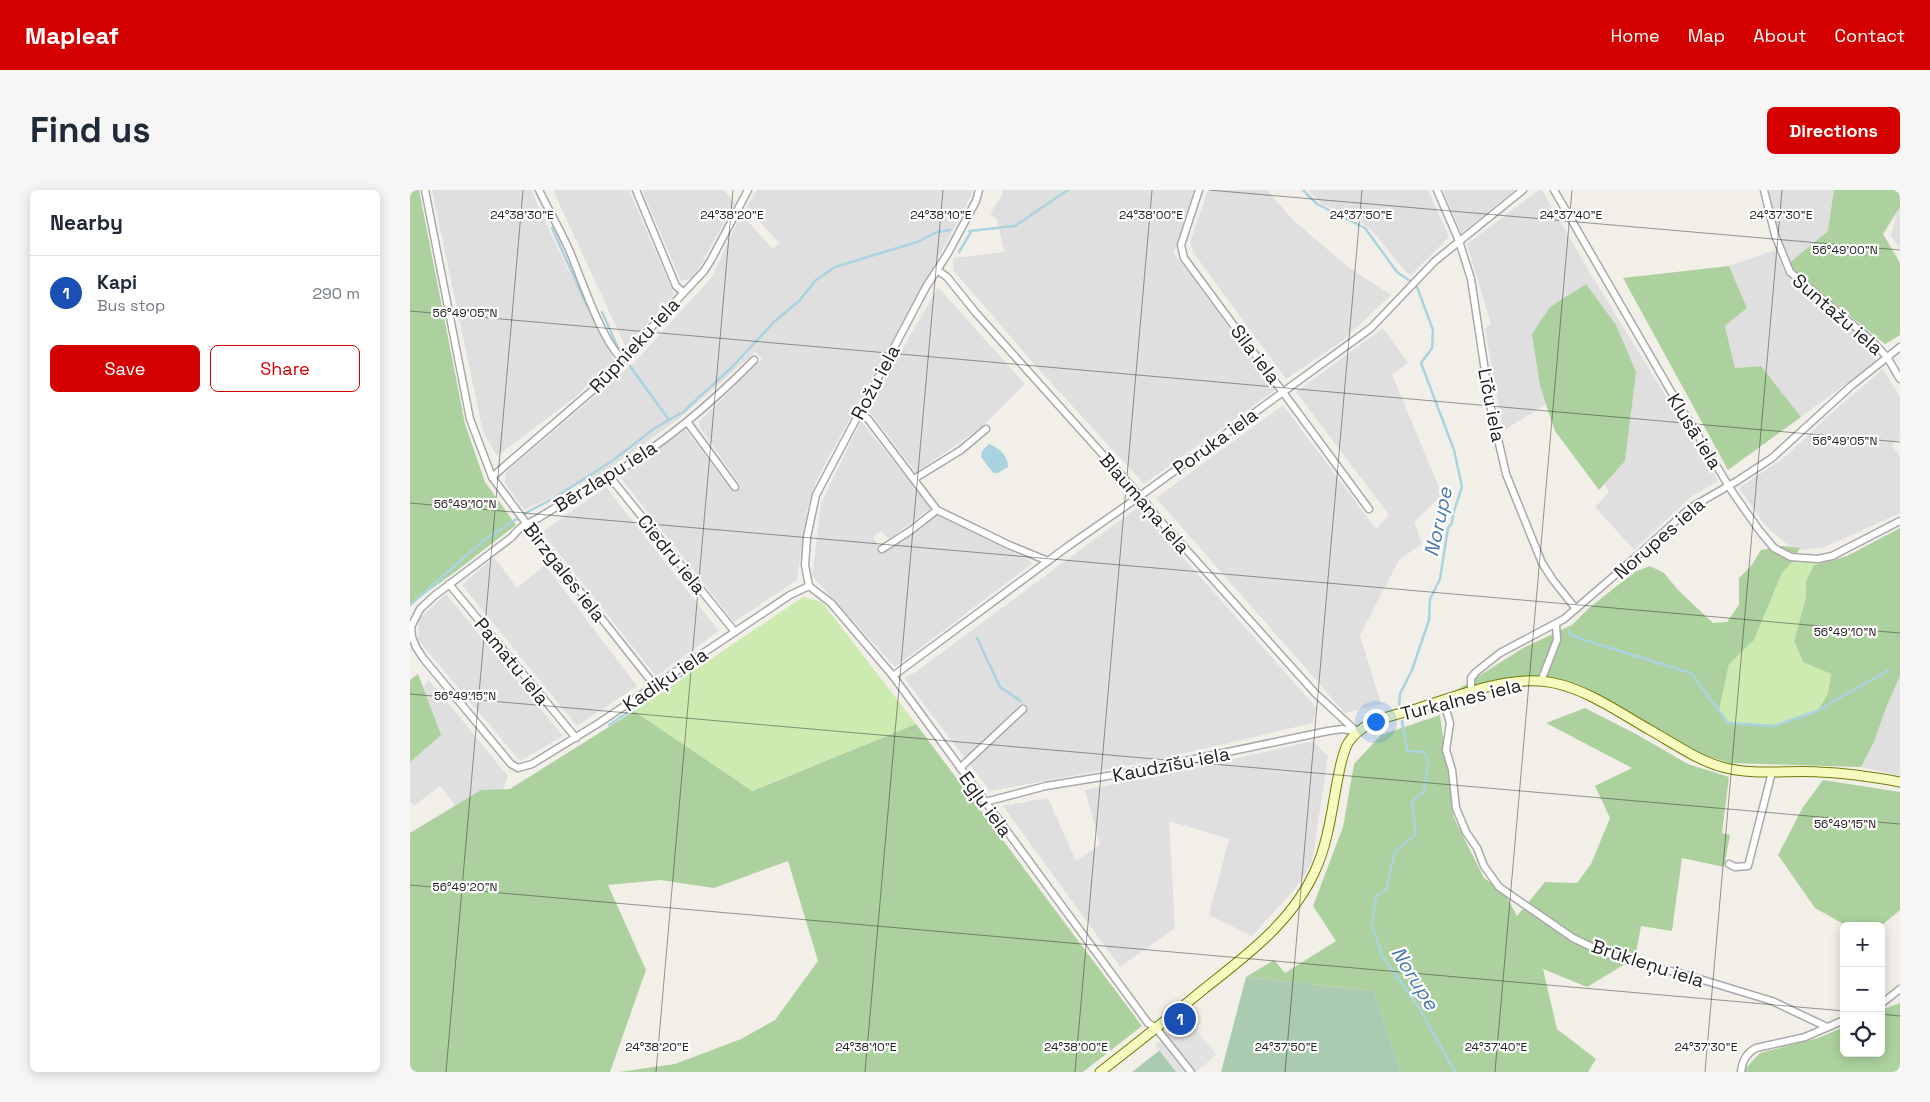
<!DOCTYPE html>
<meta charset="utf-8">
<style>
:root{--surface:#fff;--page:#f6f6f7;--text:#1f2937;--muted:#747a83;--line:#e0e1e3;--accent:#d40000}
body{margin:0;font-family:"Space Grotesk",sans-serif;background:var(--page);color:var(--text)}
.controls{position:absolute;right:15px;bottom:15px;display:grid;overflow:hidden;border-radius:8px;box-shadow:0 2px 12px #0003}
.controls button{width:45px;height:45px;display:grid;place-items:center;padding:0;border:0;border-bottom:1px solid var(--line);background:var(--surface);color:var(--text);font:25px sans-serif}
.you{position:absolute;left:965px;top:531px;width:18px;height:18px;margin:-12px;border:4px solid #fff;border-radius:50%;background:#1a73e8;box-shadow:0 0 0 8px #1a73e833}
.badge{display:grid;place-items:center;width:32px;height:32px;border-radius:50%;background:var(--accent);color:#fff;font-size:16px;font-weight:700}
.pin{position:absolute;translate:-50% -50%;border:2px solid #fff;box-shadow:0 1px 5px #0006}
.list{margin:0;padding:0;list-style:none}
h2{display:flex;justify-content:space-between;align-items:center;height:65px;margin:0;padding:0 20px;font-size:21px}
h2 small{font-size:16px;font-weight:400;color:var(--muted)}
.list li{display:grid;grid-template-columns:32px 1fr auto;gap:15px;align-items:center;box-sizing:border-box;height:75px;padding:0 20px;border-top:1px solid var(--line)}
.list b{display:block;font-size:19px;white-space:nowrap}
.list p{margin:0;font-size:16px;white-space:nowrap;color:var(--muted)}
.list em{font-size:16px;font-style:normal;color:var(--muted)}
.actions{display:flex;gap:10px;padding:15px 20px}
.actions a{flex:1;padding:11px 0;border:1px solid var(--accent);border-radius:8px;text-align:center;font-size:18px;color:var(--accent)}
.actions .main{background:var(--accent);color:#fff}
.icon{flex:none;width:28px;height:28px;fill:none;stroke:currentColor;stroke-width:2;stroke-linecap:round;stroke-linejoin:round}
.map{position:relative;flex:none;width:1490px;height:882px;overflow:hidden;border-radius:8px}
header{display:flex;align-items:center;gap:30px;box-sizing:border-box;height:70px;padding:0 25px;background:var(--accent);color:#fff}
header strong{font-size:24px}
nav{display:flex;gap:28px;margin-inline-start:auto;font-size:18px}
.intro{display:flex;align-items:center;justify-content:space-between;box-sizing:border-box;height:120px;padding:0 30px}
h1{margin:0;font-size:35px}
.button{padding:12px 22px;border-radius:8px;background:var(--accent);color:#fff;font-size:18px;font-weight:700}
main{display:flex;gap:30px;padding:0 30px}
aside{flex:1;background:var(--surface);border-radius:8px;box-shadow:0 2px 12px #0003}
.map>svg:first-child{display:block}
</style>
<header>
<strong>Mapleaf</strong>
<nav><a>Home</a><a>Map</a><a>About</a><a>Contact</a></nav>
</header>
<div class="intro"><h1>Find us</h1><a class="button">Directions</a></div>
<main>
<aside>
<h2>Nearby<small></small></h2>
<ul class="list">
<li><span class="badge" style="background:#1a4fb4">1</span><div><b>Kapi</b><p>Bus stop</p></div><em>290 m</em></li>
</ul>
<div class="actions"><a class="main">Save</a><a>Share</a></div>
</aside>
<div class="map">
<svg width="1490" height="882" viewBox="0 0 1490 882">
<rect width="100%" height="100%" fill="#f2efe9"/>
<g fill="#e0dfdf">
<path d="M22,0H121L156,76L175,109L204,171L164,208L87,266L73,242Z"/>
<path d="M143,0H219L264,105L215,156Z"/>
<path d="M232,0H314L325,13L289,78L282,88L271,91Z"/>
<path d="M347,0H563L554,20L407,289L397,320L387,390L324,432L210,287L275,239L323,302L331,296L290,238L289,232L352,169L345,162L271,227L195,282L114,320L95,293V283L225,172L302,87L331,24L363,59L369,53L337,17Z"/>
<path d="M591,0H784L764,63L865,200L734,294L632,183L543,80V68L594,62L587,29L580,24L593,4Z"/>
<path d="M798,0H857L882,29L938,77L981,105L932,151L876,189L783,62L780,52Z"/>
<path d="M898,0H1018L1039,47L1001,85L994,80L965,44L947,29L912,14Z"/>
<path d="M1033,0H1105L1051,43Z"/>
<path d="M1129,0H1132L1179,81L1308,291L1282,306L1224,360L1185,317L1199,302L1144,209L1093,241L1075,139L1081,134L1057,54Z"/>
<path d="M1358,0H1425L1448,75L1413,105L1383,77L1378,68L1363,26Z"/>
<path d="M1490,10V58L1481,46Z"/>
<path d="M1365,60L1373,80L1382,91L1460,153L1466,172L1391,227L1351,176L1325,178L1315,136L1337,118L1319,76Z"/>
<path d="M528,97L615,194L572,237L506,282L458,220Z"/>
<path d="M973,138L998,173L982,184L1032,305L1004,332L1012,354L989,370L950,445L971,514L935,523L746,308L873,215L966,339L979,325L886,202Z"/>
<path d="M1473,179L1490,207V249L1482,255L1490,267V323L1415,357L1391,360L1379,356L1355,335L1329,298L1375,267L1425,220Z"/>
<path d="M451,231L521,318L479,349L471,341L463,347L472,361L529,322L623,373L485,477L402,386L411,313Z"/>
<path d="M196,297L309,441L246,486L132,342Z"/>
<path d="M728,317L907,518L903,533L737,572L580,601L494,488L507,481Z"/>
<path d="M84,367L107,398L135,375L227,496L167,536L52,395Z"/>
<path d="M36,404L153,546L110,571L8,450L9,429Z"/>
<path d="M1490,486V586L1451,577L1464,552L1477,515Z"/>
<path d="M19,490L98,586L91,606L54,627L30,596L5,615L0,612V514Z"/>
<path d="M903,551L918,566L902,672L885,699L842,746L799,725L819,649L759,631L765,738L710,777L593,616L638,608L666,671L690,655L675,600L758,584Z"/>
</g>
<g fill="#cdebb0">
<path d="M1384,368L1408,369L1396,391V407L1384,451L1393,472L1421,484L1418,503L1407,521L1364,536L1318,533L1309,521L1319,474L1344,450L1372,383Z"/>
<path d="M393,407L412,412L506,534L341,601L224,521Z"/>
</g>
<g fill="#add19e">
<path d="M0,0H9L55,234L75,292L106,335L45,382L0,414Z"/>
<path d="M1424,0H1490V17L1473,44L1490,73V145L1475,154L1377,75L1418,41Z"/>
<path d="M1319,76L1337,118L1315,136L1325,178L1351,176L1391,227L1318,280L1213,88Z"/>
<path d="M1176,94L1206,135L1226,182L1215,271L1189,300L1145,241L1130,196L1122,144L1140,117Z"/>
<path d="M1490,338V486L1477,515L1464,552L1451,577L1319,573L1282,561L1153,492L1100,489L1039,505L1113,458L1162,435L1178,419L1213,391L1227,381L1240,376L1254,383L1269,401L1303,433L1317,432L1329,415V388L1341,376L1351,360L1372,356L1390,358L1382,372L1372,383L1344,450L1319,474L1309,521L1318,533L1364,536L1407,522L1418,503L1421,484L1393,472L1384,451L1396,407V391L1404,375L1437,366Z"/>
<path d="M8,484L31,545L0,572V490Z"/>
<path d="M1175,518L1226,544L1278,574L1319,587L1312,643L1320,645L1314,677L1272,668L1262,741L1231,736L1225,768L1177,797L1133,779L1147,839L1186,869L1178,882H991L964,801L836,787L864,770L875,783L926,751L903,716L933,637L944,574L971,545L1030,525L1044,628L1074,688L1094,702L1107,726L1135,692L1167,693L1181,674L1200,628L1185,596L1222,578L1136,533Z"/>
<path d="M224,521L342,601L506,534L732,836L673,882H209L265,874L331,849L365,830L408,771L378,671L304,698L250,690L198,695L236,780L200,882H0V643L71,600L100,599Z"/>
<path d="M1413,590L1490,602V720L1471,736H1437L1405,718L1368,665L1393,617Z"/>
<path d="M1490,813V882H1328L1336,878L1350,863L1408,848L1434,837V863H1471V820Z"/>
</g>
<g fill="#aacbaf">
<path d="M836,787L964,801L991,882H811Z"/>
<path d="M750,860L767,882H722Z"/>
</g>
<path fill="#e2e2e2" d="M777,828L806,865L786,882H766L745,855Z"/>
<path fill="#aad3df" d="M579,254C590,258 598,266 598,277L588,283H583L571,267L572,261Z"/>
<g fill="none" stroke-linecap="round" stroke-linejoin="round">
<g stroke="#aad3df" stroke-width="2.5">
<path d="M893,0L907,14L955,38L987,82L1000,91"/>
<path d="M142,38L177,116"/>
<path d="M559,41L605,36L658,0"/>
<path d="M549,62L561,42"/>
<path d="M192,122L209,160"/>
<path d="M220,176L259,230"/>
<path d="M0,415L74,350L119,321L144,308L202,271L245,238L273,222L322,177L365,131L389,111L406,90L425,77L507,52L527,42L540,40"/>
<path d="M1159,440L1160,444L1171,449L1281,483L1318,533L1364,536L1407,521L1479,480"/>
<path d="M567,448L590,497L611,511"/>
<path d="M989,518L990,504L1002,480L1019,430L1020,409L1030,389L1038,338L1042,333L1043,324L1052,297L1044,260L1011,173L1022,158L1023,140L1007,97"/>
<path d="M992,531L997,561L1015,562L1018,575L1014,602L1007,607L1002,612L1006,644L985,661L976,700L966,706L962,734L972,766L1010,819L1045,882"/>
<path d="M199,535L282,479"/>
</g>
<g stroke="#a9a9a9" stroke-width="9">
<g id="street">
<path d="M15,0L60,229L82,287L116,333L245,496"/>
<path d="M129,0C139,21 151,41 160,62C172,90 191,149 212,169"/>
<path d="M226,0L266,96L273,102"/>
<path d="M789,0L771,55L774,68L959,319"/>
<path d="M1027,0L1049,51L1061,89L1080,214L1096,284L1132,373L1143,390L1166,419"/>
<path d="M1144,0L1263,205L1323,303L1349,340L1364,358L1381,367L1408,369L1422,366L1490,331"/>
<path d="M1354,0L1365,45L1380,82L1461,150L1477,167L1490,189"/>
<path d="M527,80L537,87L566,123L730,306L747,327L905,503L947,542"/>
<path d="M344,170C300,215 253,254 199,287C176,300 152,313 130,327C116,336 114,332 102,347L24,406L10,419L1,437L2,447L6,457L13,468L101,574L108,578L122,574L189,533L380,405L399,396"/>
<path d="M449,223L458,229L527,320L599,355L638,371"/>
<path d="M278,233L325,297"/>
<path d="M199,286L325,442"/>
<path d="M82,287L183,200L294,81L301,70L338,0"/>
<path d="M504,289L551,260L576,239"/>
<path d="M472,359L500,341L527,320"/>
<path d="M39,394L166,548"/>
<path d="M399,396L421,413L483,486L738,833L746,838L781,882"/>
<path d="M399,396L395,375L397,347L406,305L516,97L538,63L566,11L569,0"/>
<path d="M483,486L657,357L730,306L961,138L1025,71L1113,0"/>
<path d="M1131,491L1147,450L1146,435"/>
<path d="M1063,502L1061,496V488L1066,482L1090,463L1154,429L1233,361L1280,318L1327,291L1362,268L1441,196L1490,157"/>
<path d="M1033,510L1040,533L1036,560L1042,580L1046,618L1056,642L1067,658L1074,676L1089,697L1163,748L1192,762L1228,774L1270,783L1362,811L1417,837"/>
<path d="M550,578L613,519"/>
<path d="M575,612L636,596L722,582L918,541L932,539L944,541"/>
<path d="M1319,674L1325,677L1338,676L1362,582"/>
<path d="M1471,814L1490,799"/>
<path d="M1331,882C1332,871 1336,863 1346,858L1395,847L1434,830"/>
</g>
</g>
<g stroke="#707d05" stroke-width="11">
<path id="secondary" d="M690,882C725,855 760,827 794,799C837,765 882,732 905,681C917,655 921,626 926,598C929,583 931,566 938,553C952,530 986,525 1009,518C1049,505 1103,484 1144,493C1178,500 1210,523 1240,540C1263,553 1287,570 1312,577C1343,586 1378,580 1409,582C1436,583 1463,587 1490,592"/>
</g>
<use href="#street" stroke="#fff" stroke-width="6"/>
<use href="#secondary" stroke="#f7fabf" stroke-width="9"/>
</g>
<path fill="none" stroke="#222" stroke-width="1" stroke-opacity="0.45" d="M799,0L1490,60M0,121L1490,252M0,313L1490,443M0,504L1490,634M0,695L1434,821M1471,824L1490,826M36,882L113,0M246,882L323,0M455,882L533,0M665,882L742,0M875,882L952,0M1085,882L1162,0M1295,882L1372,0"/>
<g text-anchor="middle" stroke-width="4.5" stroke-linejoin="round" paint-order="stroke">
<g font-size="19" fill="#222" stroke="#fff">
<text transform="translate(1428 124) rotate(41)" y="7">Suntažu iela</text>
<text transform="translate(224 155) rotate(-47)" y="7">Rūpnieku iela</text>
<text transform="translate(846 164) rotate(53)" y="7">Sila iela</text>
<text transform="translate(465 192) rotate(-62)" y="7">Rožu iela</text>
<text transform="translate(1082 215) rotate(79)" y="7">Līču iela</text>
<text transform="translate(1285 241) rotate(58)" y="7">Klusā iela</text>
<text transform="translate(805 251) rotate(-36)" y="7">Poruka iela</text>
<text transform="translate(195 286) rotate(-32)" y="7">Bērzlapu iela</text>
<text transform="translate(735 313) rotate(49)" y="7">Blaumaņa iela</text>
<text transform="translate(1249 348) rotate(-41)" y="7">Norupes iela</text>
<text transform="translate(262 364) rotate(51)" y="7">Ciedru iela</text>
<text transform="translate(155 382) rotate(52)" y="7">Birzgales iela</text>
<text transform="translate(102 471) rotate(51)" y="7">Pamatu iela</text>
<text transform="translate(255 489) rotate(-34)" y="7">Kadiķu iela</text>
<text transform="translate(1051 509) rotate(-14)" y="7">Turkalnes iela</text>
<text transform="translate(761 574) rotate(-11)" y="7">Kaudzīšu iela</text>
<text transform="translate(576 614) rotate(54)" y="7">Egļu iela</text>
<text transform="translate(1238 773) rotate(18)" y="7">Brūkleņu iela</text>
</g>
<g font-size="20" font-style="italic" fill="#4a7aab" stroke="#fff">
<text transform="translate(1028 332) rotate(-78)" y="7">Norupe</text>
<text transform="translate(1005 788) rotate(58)" y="7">Norupe</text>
</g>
</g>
<g font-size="12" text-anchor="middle" fill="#222" stroke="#fff" stroke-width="4.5" stroke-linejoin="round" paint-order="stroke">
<text x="112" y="29">24°38'30"E</text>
<text x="322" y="29">24°38'20"E</text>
<text x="531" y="29">24°38'10"E</text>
<text x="741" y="29">24°38'00"E</text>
<text x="951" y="29">24°37'50"E</text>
<text x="1161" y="29">24°37'40"E</text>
<text x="1371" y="29">24°37'30"E</text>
<text x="1435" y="64">56°49'00"N</text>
<text x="55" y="127">56°49'05"N</text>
<text x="1435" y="255">56°49'05"N</text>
<text x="55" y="318">56°49'10"N</text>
<text x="1435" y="446">56°49'10"N</text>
<text x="55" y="510">56°49'15"N</text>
<text x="1435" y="638">56°49'15"N</text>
<text x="55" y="701">56°49'20"N</text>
<text x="247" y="861">24°38'20"E</text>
<text x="456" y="861">24°38'10"E</text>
<text x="666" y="861">24°38'00"E</text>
<text x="876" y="861">24°37'50"E</text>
<text x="1086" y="861">24°37'40"E</text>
<text x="1296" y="861">24°37'30"E</text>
</g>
</svg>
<div class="controls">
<button>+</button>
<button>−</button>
<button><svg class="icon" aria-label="locate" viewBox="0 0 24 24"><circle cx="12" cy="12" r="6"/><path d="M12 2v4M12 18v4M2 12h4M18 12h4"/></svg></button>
</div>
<div class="you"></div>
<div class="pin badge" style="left:770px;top:829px;background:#1a4fb4">1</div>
</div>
</main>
